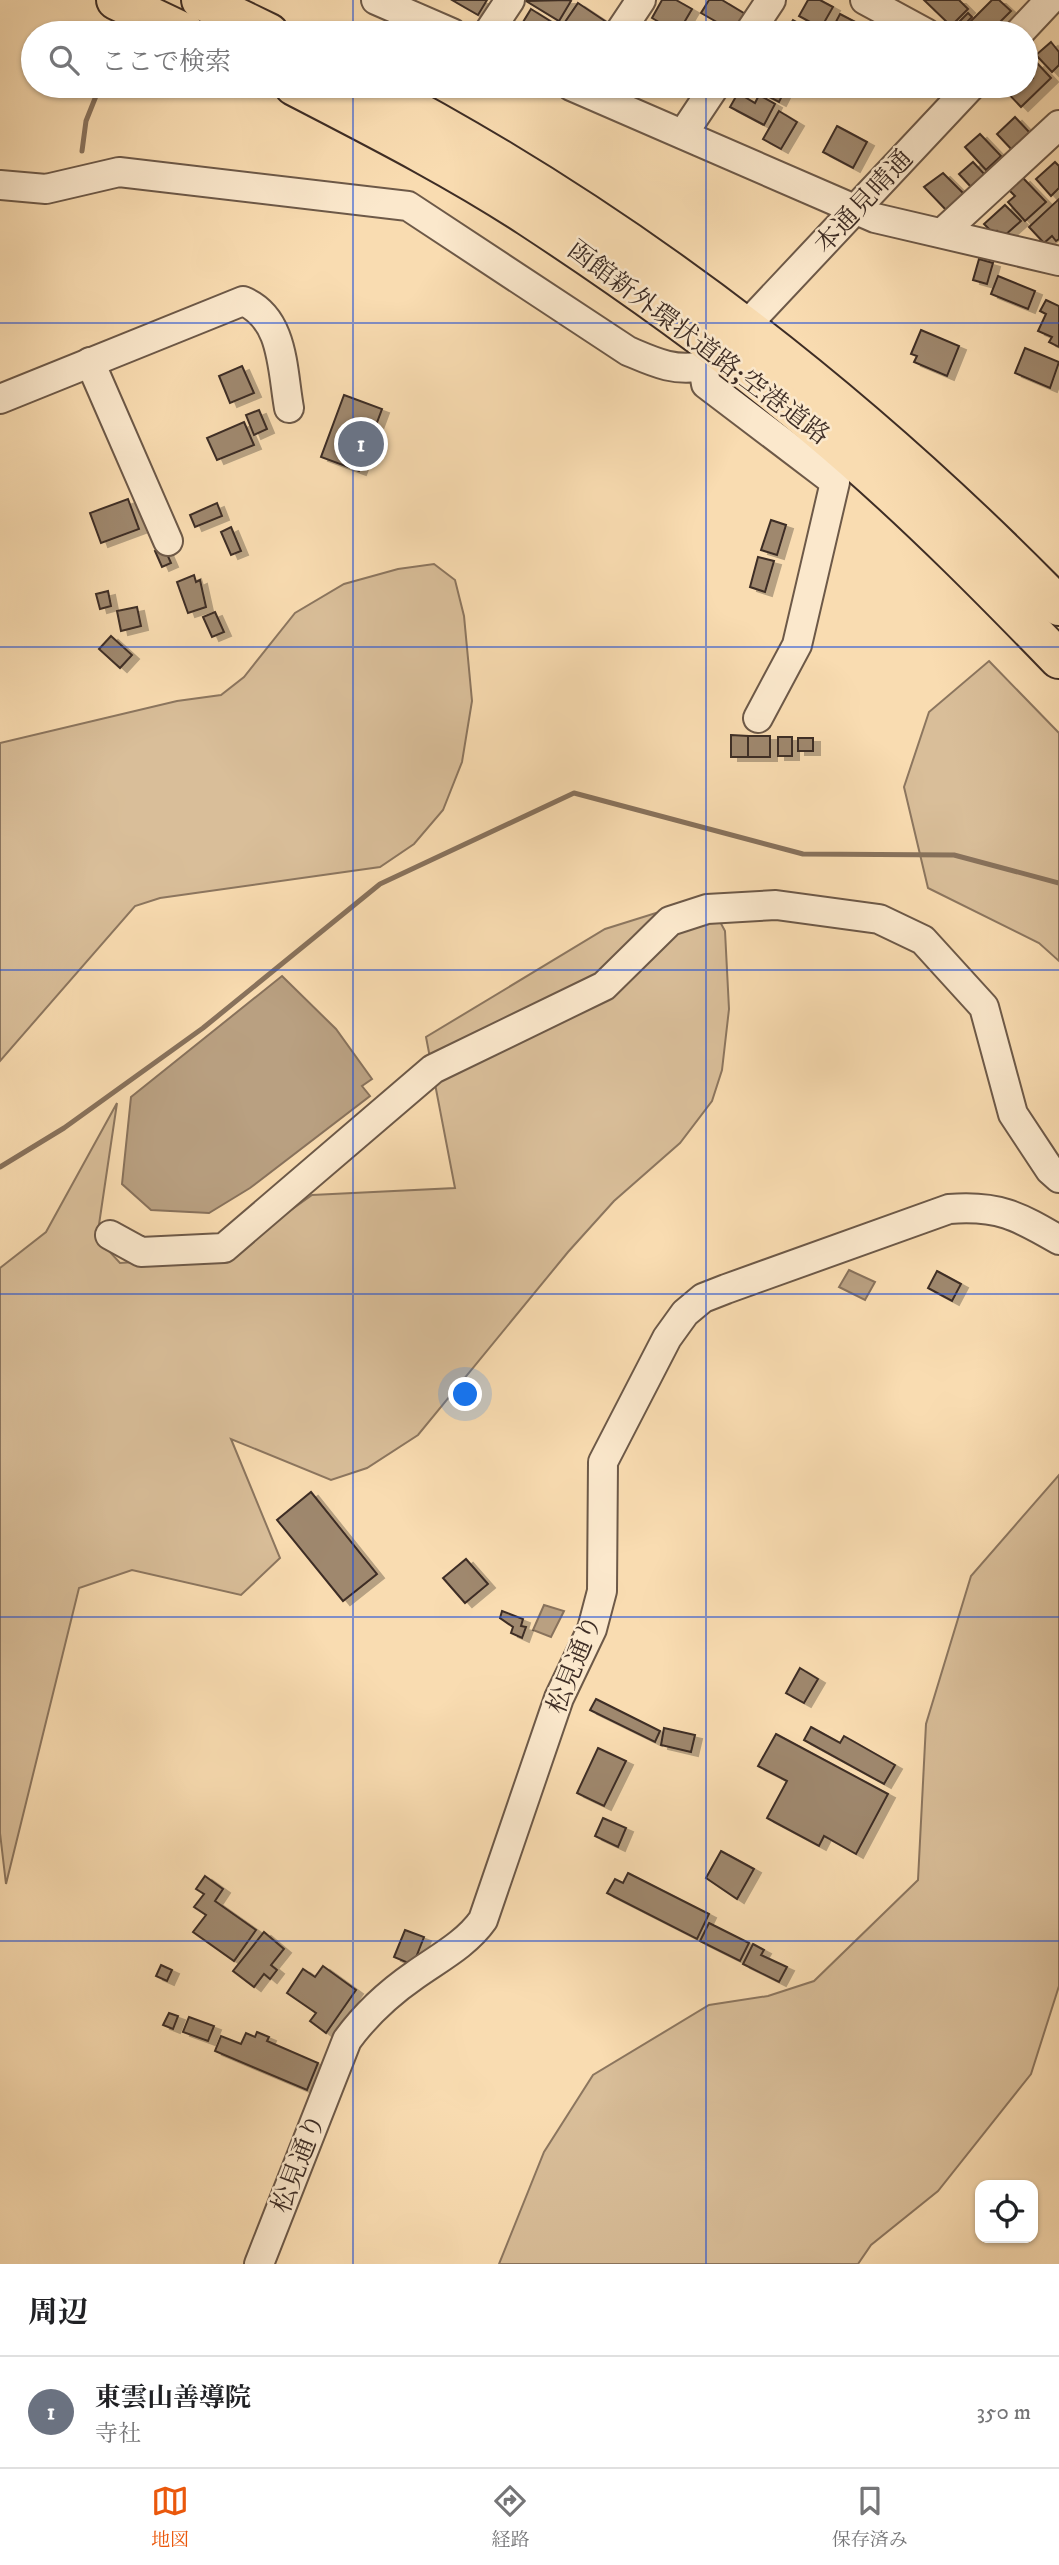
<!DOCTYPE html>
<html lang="ja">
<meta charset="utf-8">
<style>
:root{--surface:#fff;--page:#f6f6f6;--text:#202124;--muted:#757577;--line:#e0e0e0;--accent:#ea580c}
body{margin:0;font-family:"IM FELL DW Pica","Noto Serif JP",serif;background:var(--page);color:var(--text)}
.controls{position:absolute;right:21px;bottom:21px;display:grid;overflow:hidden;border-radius:14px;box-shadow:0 2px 5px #0004}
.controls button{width:63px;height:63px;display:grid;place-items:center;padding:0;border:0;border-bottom:2px solid var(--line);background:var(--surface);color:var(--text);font:35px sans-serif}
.you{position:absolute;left:466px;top:1395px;width:24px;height:24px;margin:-18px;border:5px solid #fff;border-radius:50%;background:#1a73e8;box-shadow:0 0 0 10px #1a73e833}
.badge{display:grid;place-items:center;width:46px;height:46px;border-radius:50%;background:var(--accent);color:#fff;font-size:23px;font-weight:700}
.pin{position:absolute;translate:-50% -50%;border:4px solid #fff;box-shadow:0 2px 7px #0006}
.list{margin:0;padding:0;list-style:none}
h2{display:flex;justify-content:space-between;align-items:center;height:91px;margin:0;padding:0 28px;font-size:30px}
h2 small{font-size:23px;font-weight:400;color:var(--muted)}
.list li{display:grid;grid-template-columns:46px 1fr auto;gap:21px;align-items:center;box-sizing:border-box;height:112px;padding:0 28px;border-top:2px solid var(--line)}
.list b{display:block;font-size:26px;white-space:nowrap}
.list p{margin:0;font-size:23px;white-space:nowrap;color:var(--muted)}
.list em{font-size:23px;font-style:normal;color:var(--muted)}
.icon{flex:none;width:38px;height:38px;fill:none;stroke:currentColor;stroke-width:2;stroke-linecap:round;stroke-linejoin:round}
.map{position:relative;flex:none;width:1059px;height:2264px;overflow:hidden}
.search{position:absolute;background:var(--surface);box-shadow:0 2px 5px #0004;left:21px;right:21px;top:21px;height:77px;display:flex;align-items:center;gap:18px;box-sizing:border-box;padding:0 24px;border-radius:38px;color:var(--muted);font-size:26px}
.sheet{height:203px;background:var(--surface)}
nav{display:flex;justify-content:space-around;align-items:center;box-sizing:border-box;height:98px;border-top:2px solid var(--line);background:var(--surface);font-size:19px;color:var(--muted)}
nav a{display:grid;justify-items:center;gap:4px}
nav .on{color:var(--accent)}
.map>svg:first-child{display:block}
</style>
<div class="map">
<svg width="1059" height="2264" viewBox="0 0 1059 2264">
<defs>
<filter id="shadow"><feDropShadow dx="7" dy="4" stdDeviation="0" flood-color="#0004"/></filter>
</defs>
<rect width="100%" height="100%" fill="#f9dcb1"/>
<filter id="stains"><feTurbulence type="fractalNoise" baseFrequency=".00286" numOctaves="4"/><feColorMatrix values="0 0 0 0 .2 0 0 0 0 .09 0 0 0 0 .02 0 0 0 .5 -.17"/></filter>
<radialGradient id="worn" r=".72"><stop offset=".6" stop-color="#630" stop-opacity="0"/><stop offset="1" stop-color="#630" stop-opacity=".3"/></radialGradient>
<g fill="#d9be99" stroke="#8c765f" stroke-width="2">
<path d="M434,564L455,580L464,616L472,701L462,762L443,810L414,844L380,867L160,898L135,906L0,1061V743L177,701L221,695L244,677L295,613L344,584L398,569Z"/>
<path d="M989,661L1059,733V961L1039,943L928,888L904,787L929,712Z"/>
<path d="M691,902L710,903L725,931L729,1009L722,1070L712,1101L680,1143L614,1201L568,1252L418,1435L367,1468L331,1480L231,1439L280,1558L241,1595L132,1570L79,1588L6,1884L0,1833V1268L46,1232L117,1103L97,1238L120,1263L227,1256L312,1195L455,1188L426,1037L605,929Z"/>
<path d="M1059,1475V1986L1031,2074L938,2191L871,2245L858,2264H499L544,2152L593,2075L709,2005L768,1996L814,1981L918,1880L926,1724L971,1576Z"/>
</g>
<g fill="#b9a081" stroke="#88725c" stroke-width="2">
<path d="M282,976L336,1029L372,1079L362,1086L370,1096L250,1188L209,1213L151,1210L122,1184L131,1097Z"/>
<path d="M849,1270L875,1282L865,1300L839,1287Z"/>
<path d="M544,1605L564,1611L551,1637L533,1630Z"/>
</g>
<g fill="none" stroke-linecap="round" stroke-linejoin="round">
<g stroke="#88725c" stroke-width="5">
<path d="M82,151L86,121L100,86"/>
<path d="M0,1167L64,1128L203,1028L380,884L574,793L803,854L954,855L1059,883"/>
</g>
</g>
<g fill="#9f886e" stroke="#3e2d25" stroke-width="2" filter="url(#shadow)">
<path d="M452,0H487L478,15Z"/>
<path d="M569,0L571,1L559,21L526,1Z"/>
<path d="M662,0H676L692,9L678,33L652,18Z"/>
<path d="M709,0H722L747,15L736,33L701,13Z"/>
<path d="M808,0H820L833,7L821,28L799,16Z"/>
<path d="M924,0H959L968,9L951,26Z"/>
<path d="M992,0H999L1011,11L989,33H976L967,25Z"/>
<path d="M578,3L611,25L606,33H582L565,22Z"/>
<path d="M531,9L555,24L549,33H529L520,27Z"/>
<path d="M968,13L972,17L963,26L969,33H956L952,29Z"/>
<path d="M840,14L869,29L866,33H824L825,30L830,33Z"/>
<path d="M793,20L816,33H785Z"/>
<path d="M1051,42L1059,52V65L1052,72L1036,55Z"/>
<path d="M1037,63L1051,78L1021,107L1002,87L1026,86L1033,78L1027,72Z"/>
<path d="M754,86H787L779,102L752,88Z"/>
<path d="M738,93L755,103L759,95L775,104L764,125L730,107Z"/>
<path d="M779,111L797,122L781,149L763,139Z"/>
<path d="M1015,117L1031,134L1013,151L997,134Z"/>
<path d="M837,126L867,142L853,168L823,152Z"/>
<path d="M980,134L1001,156L986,170L965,147Z"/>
<path d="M973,162L986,176L972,188L959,174Z"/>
<path d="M1055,162L1059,166V188L1051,196L1036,179Z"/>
<path d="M943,173L965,195L948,212L924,187Z"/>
<path d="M1023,178L1046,202L1025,221L1008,202L1015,196L1009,190Z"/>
<path d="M1059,199V239L1056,241L1052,236L1044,243L1029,227Z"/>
<path d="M1005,205L1021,221L1003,237L997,231L994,234L984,224Z"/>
<path d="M979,259L993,263L987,284L973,280Z"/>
<path d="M998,276L1035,291L1028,309L991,294Z"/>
<path d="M1046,300L1059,306V347L1049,342L1052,337L1038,331L1046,314L1040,311Z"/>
<path d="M921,330L959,346L947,376L914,362L917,356L911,354Z"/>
<path d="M1025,348L1059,362L1050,388L1015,373Z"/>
<path d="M242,366L254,393L230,403L219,376Z"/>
<path d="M344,395L382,409L359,471L321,457Z"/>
<path d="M259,410L267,429L254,435L246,415Z"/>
<path d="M244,422L254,445L217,460L207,438Z"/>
<path d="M128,499L139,529L101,543L90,513Z"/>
<path d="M217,503L222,516L195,527L190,515Z"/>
<path d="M771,520L786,525L777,555L761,550Z"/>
<path d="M231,527L241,551L231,555L221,532Z"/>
<path d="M164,547L171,563L162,567L155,551Z"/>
<path d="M758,557L774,561L765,592L750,587Z"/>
<path d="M194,575L196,582L200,580L206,607L188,613L177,582Z"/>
<path d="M108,591L111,606L100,609L96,594Z"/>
<path d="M137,607L141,626L121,631L117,611Z"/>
<path d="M215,612L224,632L212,637L203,617Z"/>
<path d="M111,636L132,655L120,668L99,649Z"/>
<path d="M731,735L748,736V757H731Z"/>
<rect x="748" y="736" width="22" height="21"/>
<rect x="778" y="737" width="14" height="19"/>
<rect x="798" y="738" width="15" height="13"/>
<path d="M937,1271L961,1284L952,1301L928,1288Z"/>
<path d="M311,1492L377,1574L343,1601L277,1520Z"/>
<path d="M466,1559L488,1584L465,1603L443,1578Z"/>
<path d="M502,1611L523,1619L521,1626L526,1627L522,1638L511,1633L513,1627L500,1618Z"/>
<path d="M800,1668L818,1679L804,1703L786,1693Z"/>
<path d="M596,1699L660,1731L655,1742L590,1710Z"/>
<path d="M811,1727L840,1743L844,1736L895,1765L884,1784L804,1740Z"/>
<path d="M664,1728L695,1735L691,1752L661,1745Z"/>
<path d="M776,1734L888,1794L856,1854L824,1836L819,1846L767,1818L787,1781L758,1766Z"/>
<path d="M598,1748L626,1761L604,1806L577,1793Z"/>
<path d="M603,1818L626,1828L618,1847L595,1836Z"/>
<path d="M721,1851L754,1869L737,1899L706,1878Z"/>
<path d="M628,1873L709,1914L697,1939L607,1893L615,1879L623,1883Z"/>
<path d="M205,1876L223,1889L215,1901L256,1930L234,1961L193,1932L206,1915L194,1907L204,1894L196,1889Z"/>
<path d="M709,1923L749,1943L740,1961L700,1941Z"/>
<path d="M405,1930L424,1937L413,1965L394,1957Z"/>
<path d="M264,1932L284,1949L271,1965L277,1970L270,1979L264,1974L254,1987L233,1971Z"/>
<path d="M753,1944L764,1950L761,1955L787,1967L779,1982L743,1964Z"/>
<path d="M161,1965L172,1970L167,1981L156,1976Z"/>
<path d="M323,1966L356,1990L326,2033L310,2021L316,2013L287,1993L303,1969L315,1977Z"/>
<path d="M169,2013L178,2016L173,2029L163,2025Z"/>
<path d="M189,2017L214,2026L208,2041L183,2032Z"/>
<path d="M257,2032L269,2037L267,2041L318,2063L307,2090L215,2051L221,2036L241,2044L246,2033L255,2037Z"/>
</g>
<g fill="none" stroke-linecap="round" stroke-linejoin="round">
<g stroke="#6d5948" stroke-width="32">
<g id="minor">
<path d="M376,0L452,33"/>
<path d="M865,0L926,33"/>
<path d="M488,33L510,0"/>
<path d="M619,33L641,0"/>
<path d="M749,33L771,0"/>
<path d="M1019,33L1050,0"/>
<path d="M571,86L875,218L1059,261"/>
<path d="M683,134L715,86"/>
<path d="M0,185L46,189L119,172L408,206L628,351C654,362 674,372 703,366L706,384L835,482L797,645L758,718"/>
<path d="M942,233L1059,125"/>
<path d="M755,316L971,86"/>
<path d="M90,362L168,541"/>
<path d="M0,399L243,301C284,318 282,369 289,408"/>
<path d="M110,1235L141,1252L224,1248L433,1069L604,986L670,921L707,909L776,905L879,919L923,940L984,1007L1013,1114L1050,1170L1059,1178"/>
<path d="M259,2264L347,2040C366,2014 389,1993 415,1975C439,1958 466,1944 483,1920L559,1698L592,1629L602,1591L603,1462L667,1338L685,1313L703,1298L726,1289L949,1209C998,1205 1018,1216 1059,1240"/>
</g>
</g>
<g stroke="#3e2d25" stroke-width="42">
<g id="highway">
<path d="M116,0L185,33"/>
<path d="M201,0L269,33"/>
<path d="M294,86C373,127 454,168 529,217C642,291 753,371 854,460C926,523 993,591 1059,659"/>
<path d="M370,86C627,221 857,399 1059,606"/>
</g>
</g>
<use href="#minor" stroke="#fbe8cc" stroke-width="28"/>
<use href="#highway" stroke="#f9dcb1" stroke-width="38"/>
</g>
<path fill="none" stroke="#1d4ed8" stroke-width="2" stroke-opacity="0.55" d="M353,0V33M706,0V33M353,86V2264M706,86V2264M0,323H1059M0,647H1059M0,970H1059M0,1294H1059M0,1617H1059M0,1941H1059"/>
<g text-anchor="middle" stroke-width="5" stroke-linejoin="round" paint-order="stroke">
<g font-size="26" fill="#3e2d25" stroke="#fbe8cc">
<text transform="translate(863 201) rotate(-47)" y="9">本通見晴通</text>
<text transform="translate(699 342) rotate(37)" y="9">函館新外環状道路;空港道路</text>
<text transform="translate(574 1664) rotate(-68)" y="9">松見通り</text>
<text transform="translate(298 2163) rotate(-69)" y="9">松見通り</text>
</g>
</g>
<rect width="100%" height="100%" filter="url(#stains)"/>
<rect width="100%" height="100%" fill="url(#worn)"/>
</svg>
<div class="controls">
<button><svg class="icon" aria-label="locate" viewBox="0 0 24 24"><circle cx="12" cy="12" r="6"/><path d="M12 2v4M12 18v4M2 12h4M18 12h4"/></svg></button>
</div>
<div class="you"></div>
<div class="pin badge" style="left:361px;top:444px;background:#6b7280">1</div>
<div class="search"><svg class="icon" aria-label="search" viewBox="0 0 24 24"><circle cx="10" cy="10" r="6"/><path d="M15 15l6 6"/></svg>ここで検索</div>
</div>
<section class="sheet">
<h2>周辺<small></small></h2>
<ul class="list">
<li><span class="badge" style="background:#6b7280">1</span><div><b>東雲山善導院</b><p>寺社</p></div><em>350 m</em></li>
</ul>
</section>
<nav>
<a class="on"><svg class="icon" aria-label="map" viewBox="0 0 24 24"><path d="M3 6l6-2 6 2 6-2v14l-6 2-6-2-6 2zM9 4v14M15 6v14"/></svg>地図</a>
<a><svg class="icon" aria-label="directions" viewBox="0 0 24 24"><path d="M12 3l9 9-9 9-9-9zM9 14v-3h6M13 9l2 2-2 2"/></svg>経路</a>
<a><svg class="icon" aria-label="saved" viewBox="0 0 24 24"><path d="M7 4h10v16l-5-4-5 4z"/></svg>保存済み</a>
</nav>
